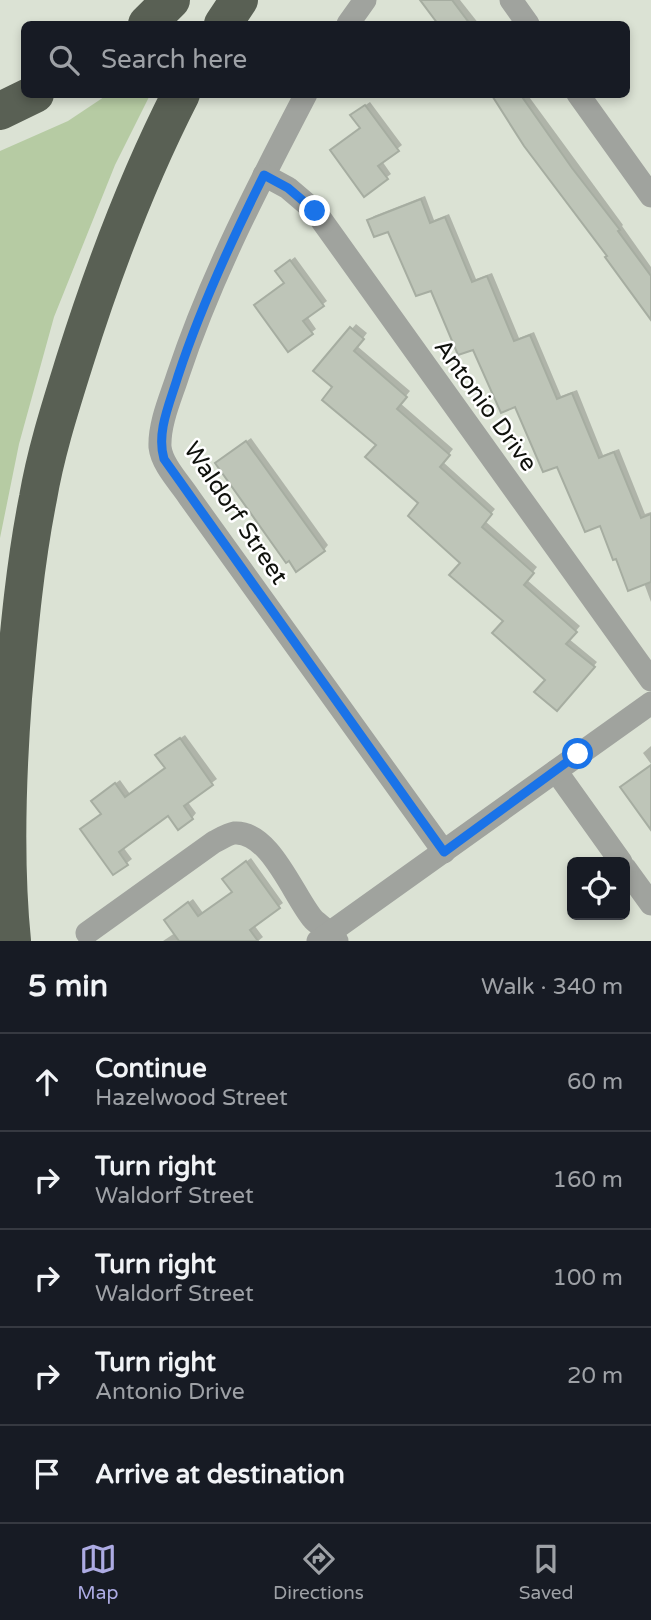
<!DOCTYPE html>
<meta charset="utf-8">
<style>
:root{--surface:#171b24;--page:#20242c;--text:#f1f3f6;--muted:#9ea1a6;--line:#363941;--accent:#adabe3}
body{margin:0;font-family:"Varela Round",sans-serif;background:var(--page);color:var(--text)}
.controls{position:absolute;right:21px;bottom:21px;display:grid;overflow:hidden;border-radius:10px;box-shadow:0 4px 10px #0003}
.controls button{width:63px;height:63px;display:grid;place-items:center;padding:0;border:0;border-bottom:2px solid var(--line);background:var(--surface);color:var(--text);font:35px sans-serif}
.stop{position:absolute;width:21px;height:21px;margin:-16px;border:5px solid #1a73e8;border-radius:50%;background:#fff}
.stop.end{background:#1a73e8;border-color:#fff;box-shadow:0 2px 7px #0008}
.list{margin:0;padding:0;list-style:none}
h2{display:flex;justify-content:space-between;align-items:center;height:91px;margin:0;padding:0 28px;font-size:30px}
h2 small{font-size:23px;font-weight:400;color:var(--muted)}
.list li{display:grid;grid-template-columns:46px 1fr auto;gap:21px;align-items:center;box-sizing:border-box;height:98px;padding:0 28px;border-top:2px solid var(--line)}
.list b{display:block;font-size:26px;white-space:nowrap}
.list p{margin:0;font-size:23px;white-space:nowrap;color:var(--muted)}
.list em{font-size:23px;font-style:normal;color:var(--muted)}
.icon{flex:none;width:38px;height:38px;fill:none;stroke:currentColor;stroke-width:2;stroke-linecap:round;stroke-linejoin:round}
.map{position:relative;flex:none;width:651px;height:941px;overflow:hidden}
.search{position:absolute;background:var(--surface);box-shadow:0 4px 10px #0003;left:21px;right:21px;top:21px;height:77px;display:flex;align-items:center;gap:18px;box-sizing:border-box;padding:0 24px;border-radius:10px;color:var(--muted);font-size:26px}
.sheet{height:581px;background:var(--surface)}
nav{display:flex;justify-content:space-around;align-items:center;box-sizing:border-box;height:98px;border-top:2px solid var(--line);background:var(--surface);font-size:19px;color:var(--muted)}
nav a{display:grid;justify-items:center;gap:4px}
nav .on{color:var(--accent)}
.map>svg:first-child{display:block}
</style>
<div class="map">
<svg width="651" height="941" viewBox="0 0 651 941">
<rect width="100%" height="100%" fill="#dbe2d4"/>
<path fill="#b6cba3" d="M107,95H150L115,165L54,317L19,444L0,538V151L68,121Z"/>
<g fill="#0003">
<path d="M423,0H460L479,24H441Z"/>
<path d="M493,94H527L623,225L622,226L651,267V318Z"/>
<path d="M370,102L402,145L382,161L391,174L364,194L361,128L357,111Z"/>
<path d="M425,196L434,220L449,214L476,279L492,273L519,338L534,332L561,396L577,390L603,455L619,449L645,514L651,512V602L644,583L389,229L369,220L374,216Z"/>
<path d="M295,257L327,301L307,316L316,329L289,349L286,283L282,267Z"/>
<path d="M356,324L367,333L357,346L410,391L400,403L453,449L443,462L495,509L485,521L537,567L527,580L580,626L569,639L597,662L561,705L547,680L378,445L335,387L316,371Z"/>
<path d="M251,438L328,545L324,550L222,459Z"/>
<path d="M185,735L217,779L187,801L196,813L192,818L169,814L123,847L132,859L114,873L97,797L120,780L130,794L167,768L162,751Z"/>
<path d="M651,746V764L643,753Z"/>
<path d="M251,858L283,903L254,925L263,937L258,941H163L175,933L170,916L193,899L203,913L233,892L229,875Z"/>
</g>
<g fill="#bec5b8" stroke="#a6ada1" stroke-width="2">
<path d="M420,0H452L470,24H438Z"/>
<path d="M491,94H520L572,168L620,230L618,231L651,276V320L605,257L607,256L524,146Z"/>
<path d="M365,105L399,151L378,166L388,179L364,197L330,150L360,128L350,115Z"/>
<path d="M421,199L430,223L445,217L472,282L487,276L514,341L530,335L557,399L572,393L599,458L614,452L641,518L651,514V582L628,591L616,559L613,560L600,526L585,532L557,467L543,472L515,407L501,413L473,350L458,355L431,291L416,296L388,232L374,237L367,220Z"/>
<path d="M290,260L324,306L303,321L313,334L288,352L254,305L284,283L275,271Z"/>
<path d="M350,327L364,339L354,351L407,397L397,409L450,455L440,467L492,514L482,527L534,573L524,585L577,632L566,644L595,667L557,711L534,692L545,680L492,633L503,621L449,575L460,563L408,516L418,503L365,457L376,445L322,400L332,387L313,371Z"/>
<path d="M246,441L325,551L296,572L289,561L286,563L215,463Z"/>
<path d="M180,738L213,785L184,806L193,819L178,830L168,816L119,852L128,865L113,875L80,829L101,814L91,801L115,783L125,797L165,768L155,755Z"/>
<path d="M651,765V830L620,787Z"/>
<path d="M246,861L280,908L250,930L258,941H179L164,920L188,902L198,916L232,892L222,879Z"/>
</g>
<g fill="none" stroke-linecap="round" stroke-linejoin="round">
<g stroke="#a0a39e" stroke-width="23">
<path d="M511,0L528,24"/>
<path d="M348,24L365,0"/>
<path d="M306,94C258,186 211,276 178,375C171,397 159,423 160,447C162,465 180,483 189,497L444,852"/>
<path d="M578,94L651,196"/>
<path d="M264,175L288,188L315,211L651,680"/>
<path d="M556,771L621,862"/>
<path d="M625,868L651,904"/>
<path d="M87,933L214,842C220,839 228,834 234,833C270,830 294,897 313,919C321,927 330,931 337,941"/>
<path d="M318,941L651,703"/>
</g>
<g stroke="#596054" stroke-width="38">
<path d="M147,24L171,0"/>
<path d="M223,24L239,0"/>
<path d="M0,111L35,94"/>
<path d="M12,941C4,861 7,778 13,698C19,631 25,563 38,498C46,451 61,405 75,360C104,268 137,180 181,94"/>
</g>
</g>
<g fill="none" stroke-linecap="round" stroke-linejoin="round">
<path stroke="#1a73e8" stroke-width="9" d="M315,211L288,188L264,175C231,241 201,306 178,376C170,403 156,432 164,459L444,852L578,754"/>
</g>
<g text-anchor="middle" stroke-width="5" stroke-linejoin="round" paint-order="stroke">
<g font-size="24" fill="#0f110c" stroke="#fff">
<text transform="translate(486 405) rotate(54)" y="8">Antonio Drive</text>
<text transform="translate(236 513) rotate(56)" y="8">Waldorf Street</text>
</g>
</g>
</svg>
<div class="controls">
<button><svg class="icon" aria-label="locate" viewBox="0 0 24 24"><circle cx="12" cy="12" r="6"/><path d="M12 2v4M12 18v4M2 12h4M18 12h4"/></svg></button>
</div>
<div class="stop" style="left:578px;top:754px"></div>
<div class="stop end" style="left:315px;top:211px"></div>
<div class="search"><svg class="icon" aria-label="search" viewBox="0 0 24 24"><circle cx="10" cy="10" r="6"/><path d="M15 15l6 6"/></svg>Search here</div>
</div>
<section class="sheet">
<h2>5 min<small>Walk · 340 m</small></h2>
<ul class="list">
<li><svg class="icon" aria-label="ahead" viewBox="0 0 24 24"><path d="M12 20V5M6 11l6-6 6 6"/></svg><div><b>Continue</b><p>Hazelwood Street</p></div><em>60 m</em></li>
<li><svg class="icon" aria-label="right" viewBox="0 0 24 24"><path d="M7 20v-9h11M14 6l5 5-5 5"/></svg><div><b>Turn right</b><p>Waldorf Street</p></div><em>160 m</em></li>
<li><svg class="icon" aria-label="right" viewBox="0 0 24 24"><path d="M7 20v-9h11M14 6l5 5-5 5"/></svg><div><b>Turn right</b><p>Waldorf Street</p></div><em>100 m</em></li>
<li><svg class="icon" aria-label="right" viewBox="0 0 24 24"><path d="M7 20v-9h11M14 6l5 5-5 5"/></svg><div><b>Turn right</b><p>Antonio Drive</p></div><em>20 m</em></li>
<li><svg class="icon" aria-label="arrive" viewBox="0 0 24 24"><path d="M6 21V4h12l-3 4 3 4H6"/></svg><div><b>Arrive at destination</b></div></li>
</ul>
</section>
<nav>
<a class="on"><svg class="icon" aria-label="map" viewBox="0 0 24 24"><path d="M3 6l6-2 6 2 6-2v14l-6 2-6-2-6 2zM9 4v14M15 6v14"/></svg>Map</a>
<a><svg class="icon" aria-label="directions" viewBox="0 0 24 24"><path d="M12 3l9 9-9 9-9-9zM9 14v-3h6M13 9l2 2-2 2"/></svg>Directions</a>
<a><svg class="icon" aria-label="saved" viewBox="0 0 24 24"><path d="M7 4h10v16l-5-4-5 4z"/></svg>Saved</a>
</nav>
